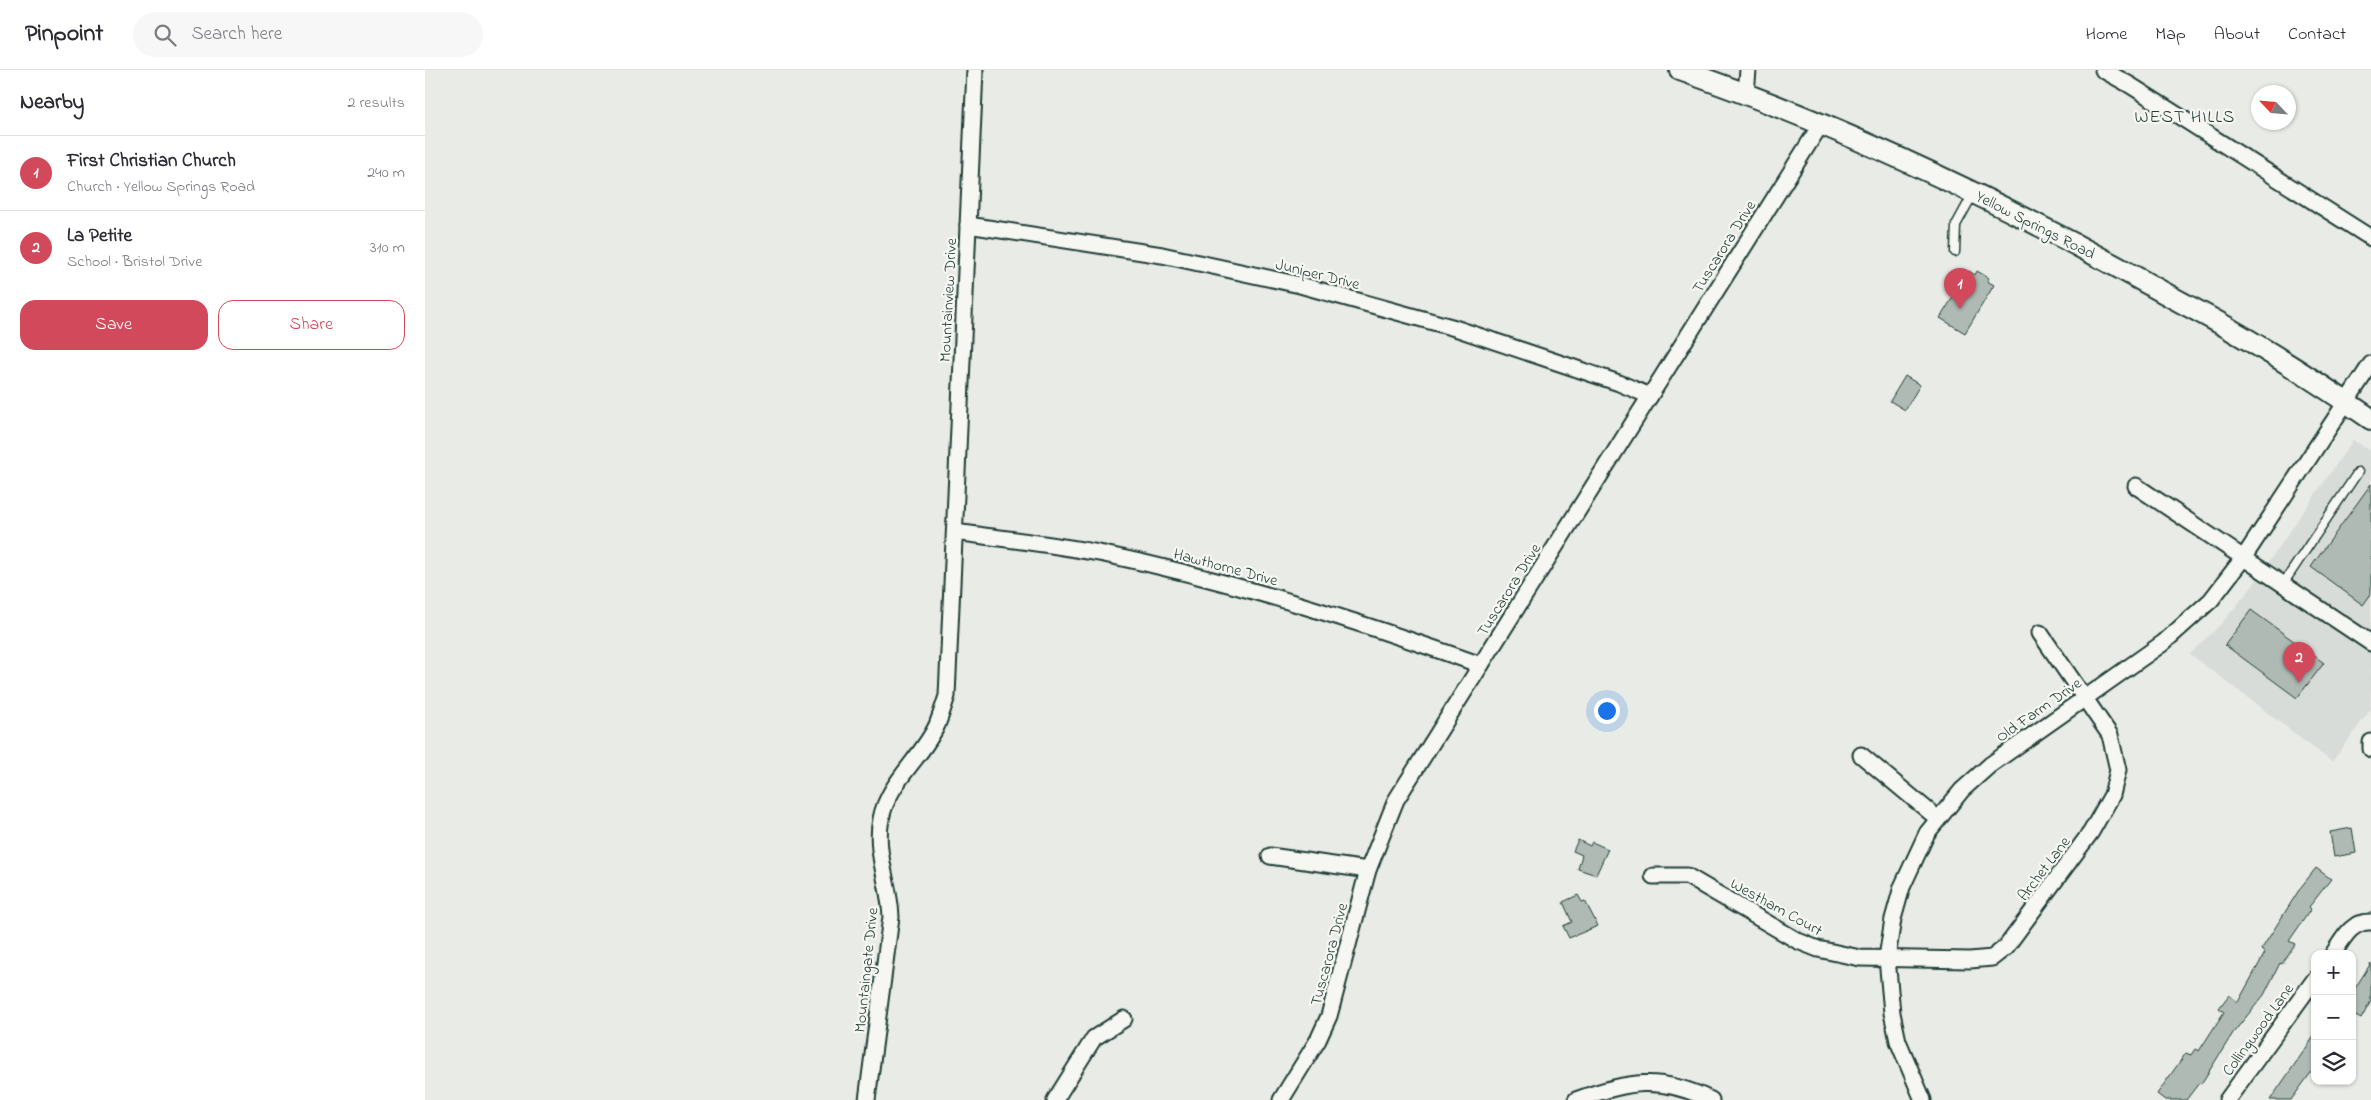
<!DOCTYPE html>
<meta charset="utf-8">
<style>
:root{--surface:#fff;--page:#f7f7f7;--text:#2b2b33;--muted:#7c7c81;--line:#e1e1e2;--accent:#d1495b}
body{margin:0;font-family:"Indie Flower",sans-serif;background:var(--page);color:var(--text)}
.controls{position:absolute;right:15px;bottom:15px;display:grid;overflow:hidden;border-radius:10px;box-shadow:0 1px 4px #0004}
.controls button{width:45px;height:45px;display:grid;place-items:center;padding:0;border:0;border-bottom:1px solid var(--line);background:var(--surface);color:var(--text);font:25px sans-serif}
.compass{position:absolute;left:1826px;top:15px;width:45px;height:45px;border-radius:50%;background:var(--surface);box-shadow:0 1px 4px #0004;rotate:296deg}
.you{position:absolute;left:1181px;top:640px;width:18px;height:18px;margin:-12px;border:4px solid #fff;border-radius:50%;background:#1a73e8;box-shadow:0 0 0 8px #1a73e833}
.badge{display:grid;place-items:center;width:32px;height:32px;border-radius:50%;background:var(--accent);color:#fff;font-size:16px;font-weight:700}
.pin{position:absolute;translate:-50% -41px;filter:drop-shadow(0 1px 2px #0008)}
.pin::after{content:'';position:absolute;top:26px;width:18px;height:15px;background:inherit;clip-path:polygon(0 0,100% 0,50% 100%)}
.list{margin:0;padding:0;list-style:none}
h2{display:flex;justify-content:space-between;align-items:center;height:65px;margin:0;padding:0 20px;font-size:21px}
h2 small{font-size:16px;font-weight:400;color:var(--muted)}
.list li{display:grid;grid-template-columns:32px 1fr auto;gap:15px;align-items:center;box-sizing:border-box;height:75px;padding:0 20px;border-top:1px solid var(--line)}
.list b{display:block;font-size:19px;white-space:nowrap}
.list p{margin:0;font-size:16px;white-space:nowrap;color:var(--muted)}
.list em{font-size:16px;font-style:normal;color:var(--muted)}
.actions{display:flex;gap:10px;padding:15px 20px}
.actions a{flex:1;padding:11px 0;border:1px solid var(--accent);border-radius:15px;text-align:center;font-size:18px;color:var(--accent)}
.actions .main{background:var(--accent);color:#fff}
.icon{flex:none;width:28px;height:28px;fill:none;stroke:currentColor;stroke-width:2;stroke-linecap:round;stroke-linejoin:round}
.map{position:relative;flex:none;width:1946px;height:1030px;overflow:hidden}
header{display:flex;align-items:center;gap:30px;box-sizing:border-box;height:70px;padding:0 25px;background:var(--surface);border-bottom:1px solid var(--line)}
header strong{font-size:24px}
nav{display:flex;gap:28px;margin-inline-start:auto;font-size:18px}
.search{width:350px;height:45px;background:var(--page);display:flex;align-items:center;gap:12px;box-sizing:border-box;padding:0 18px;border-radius:28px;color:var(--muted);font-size:19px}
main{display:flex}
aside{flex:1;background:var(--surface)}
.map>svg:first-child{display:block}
</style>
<header>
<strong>Pinpoint</strong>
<div class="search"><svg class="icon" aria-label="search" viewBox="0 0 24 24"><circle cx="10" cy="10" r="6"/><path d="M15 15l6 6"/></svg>Search here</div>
<nav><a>Home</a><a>Map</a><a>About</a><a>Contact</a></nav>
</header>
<main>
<aside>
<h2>Nearby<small>2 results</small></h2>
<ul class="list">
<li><span class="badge">1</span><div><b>First Christian Church</b><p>Church · Yellow Springs Road</p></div><em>240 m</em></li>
<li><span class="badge">2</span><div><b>La Petite</b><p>School · Bristol Drive</p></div><em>310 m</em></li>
</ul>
<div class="actions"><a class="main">Save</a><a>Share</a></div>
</aside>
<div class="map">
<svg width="1946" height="1030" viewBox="0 0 1946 1030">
<rect width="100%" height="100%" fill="#e9ebe7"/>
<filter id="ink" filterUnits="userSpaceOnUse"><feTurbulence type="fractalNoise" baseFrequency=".02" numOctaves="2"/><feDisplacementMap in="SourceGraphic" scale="10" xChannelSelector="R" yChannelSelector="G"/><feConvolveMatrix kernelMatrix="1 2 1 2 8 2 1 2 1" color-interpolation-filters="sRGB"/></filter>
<g filter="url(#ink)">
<path fill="#d8dcd8" d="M1928,370L1946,381V639L1907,692L1765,584L1796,554L1825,519Z"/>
<g fill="#b0bab5" stroke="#1f3d34">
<path d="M1544,201L1550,205L1552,201L1564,208L1562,211L1569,215L1540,263L1515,248Z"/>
<path d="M1480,306L1495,315L1480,340L1465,331Z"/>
<path d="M1946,414V524L1938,535L1886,497Z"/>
<path d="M1826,540L1899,593L1872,628L1800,575Z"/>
<path d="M1927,758L1931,783L1909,787L1905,762Z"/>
<path d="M1153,770L1165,776L1167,772L1183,779L1171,805L1153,799L1157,785L1148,781Z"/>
<path d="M1891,798L1906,809L1884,837L1886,839L1864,871L1870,874L1857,894L1855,893L1839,925L1808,963L1776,1014L1774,1013L1761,1030H1740L1732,1024L1761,983L1766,985L1770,979L1774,981L1799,942L1794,938L1804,925L1813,932L1840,883L1836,880L1876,817Z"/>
<path d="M1153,825L1157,832L1160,831L1173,856L1144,868L1138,856L1147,852L1138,832Z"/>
<path d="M1946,893V931L1936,949L1927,944V923Z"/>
<path d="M1890,965V997L1866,1030H1845Z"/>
</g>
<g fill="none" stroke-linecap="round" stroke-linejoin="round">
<g stroke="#1f3d34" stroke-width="11">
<g id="service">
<path d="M1530,182L1531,155L1548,124"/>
<path d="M1858,514L1933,402"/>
</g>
</g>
<g stroke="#1f3d34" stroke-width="19">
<g id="minor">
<path d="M1678,0L1705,15L1946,168"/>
<path d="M1321,23L1323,0"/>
<path d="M543,155L737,185L875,215L1030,258L1194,313L1225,326"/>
<path d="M1711,416L1946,573"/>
<path d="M530,462C579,469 630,474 679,484C808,511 932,551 1056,595"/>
<path d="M1946,672V679"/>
<path d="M1436,685L1512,748"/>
<path d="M845,786L943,800"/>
<path d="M1228,806H1262L1373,871L1393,879L1435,888L1545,890L1567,888L1581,877L1666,762L1687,725L1693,700L1685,665L1615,563"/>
<path d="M1908,884C1918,869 1926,851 1946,852"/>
<path d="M442,1030L466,847C465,814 449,782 456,749C463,712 497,688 512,655C516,645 519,635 522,626L550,0"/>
<path d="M630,1030L669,968L699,949"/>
<path d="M856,1030L893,970L904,946L943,800L971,730L1396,54"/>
<path d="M1151,1030C1202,1011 1235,1005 1286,1030"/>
<path d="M1498,1030L1473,971L1467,943L1462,888L1468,849L1477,817L1502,763L1537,720L1565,695L1738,573L1786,530L1819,487L1946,294"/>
<path d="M1802,1030L1890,909"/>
</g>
</g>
<g stroke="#1f3d34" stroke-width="24">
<path id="secondary" d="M1255,0C1424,59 1587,137 1743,225C1764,237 1787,248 1808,261C1855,288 1901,318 1946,349"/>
</g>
<use href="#service" stroke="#f6f6f2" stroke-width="8"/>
<use href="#minor" stroke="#f6f6f2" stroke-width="15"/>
<use href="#secondary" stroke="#f6f6f2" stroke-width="20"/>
</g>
</g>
<g text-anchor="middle" stroke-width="4.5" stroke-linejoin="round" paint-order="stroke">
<g font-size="16" fill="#1f3d34" stroke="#f6f6f2">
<text transform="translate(1611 154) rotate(27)" y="6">Yellow Springs Road</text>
<text transform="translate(1298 176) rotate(-58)" y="6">Tuscarora Drive</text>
<text transform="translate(893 203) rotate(14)" y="6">Juniper Drive</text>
<text transform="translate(522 230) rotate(-87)" y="6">Mountainview Drive</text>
<text transform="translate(801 496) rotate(15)" y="6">Hawthorne Drive</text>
<text transform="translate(1083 519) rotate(-58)" y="6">Tuscarora Drive</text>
<text transform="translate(1613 639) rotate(-35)" y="6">Old Farm Drive</text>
<text transform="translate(1618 798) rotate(-53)" y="6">Archet Lane</text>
<text transform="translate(1352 836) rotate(29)" y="6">Westham Court</text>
<text transform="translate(903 884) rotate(-75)" y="6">Tuscarora Drive</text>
<text transform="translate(440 900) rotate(-84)" y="6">Mountaingate Drive</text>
<text transform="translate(1832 959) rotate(-54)" y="6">Collingwood Lane</text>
</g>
<g font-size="18" letter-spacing="1" fill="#1f3d34" stroke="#f6f6f2">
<text x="1760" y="52">WEST HILLS</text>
</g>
</g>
</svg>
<div class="controls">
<button>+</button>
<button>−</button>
<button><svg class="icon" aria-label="layers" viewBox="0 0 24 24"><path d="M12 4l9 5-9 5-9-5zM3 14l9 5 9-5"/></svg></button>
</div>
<svg class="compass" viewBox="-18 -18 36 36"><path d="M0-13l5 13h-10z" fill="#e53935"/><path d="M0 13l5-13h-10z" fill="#7c7c81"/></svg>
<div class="you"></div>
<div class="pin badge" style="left:1535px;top:239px">1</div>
<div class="pin badge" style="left:1874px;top:613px">2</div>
</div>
</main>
